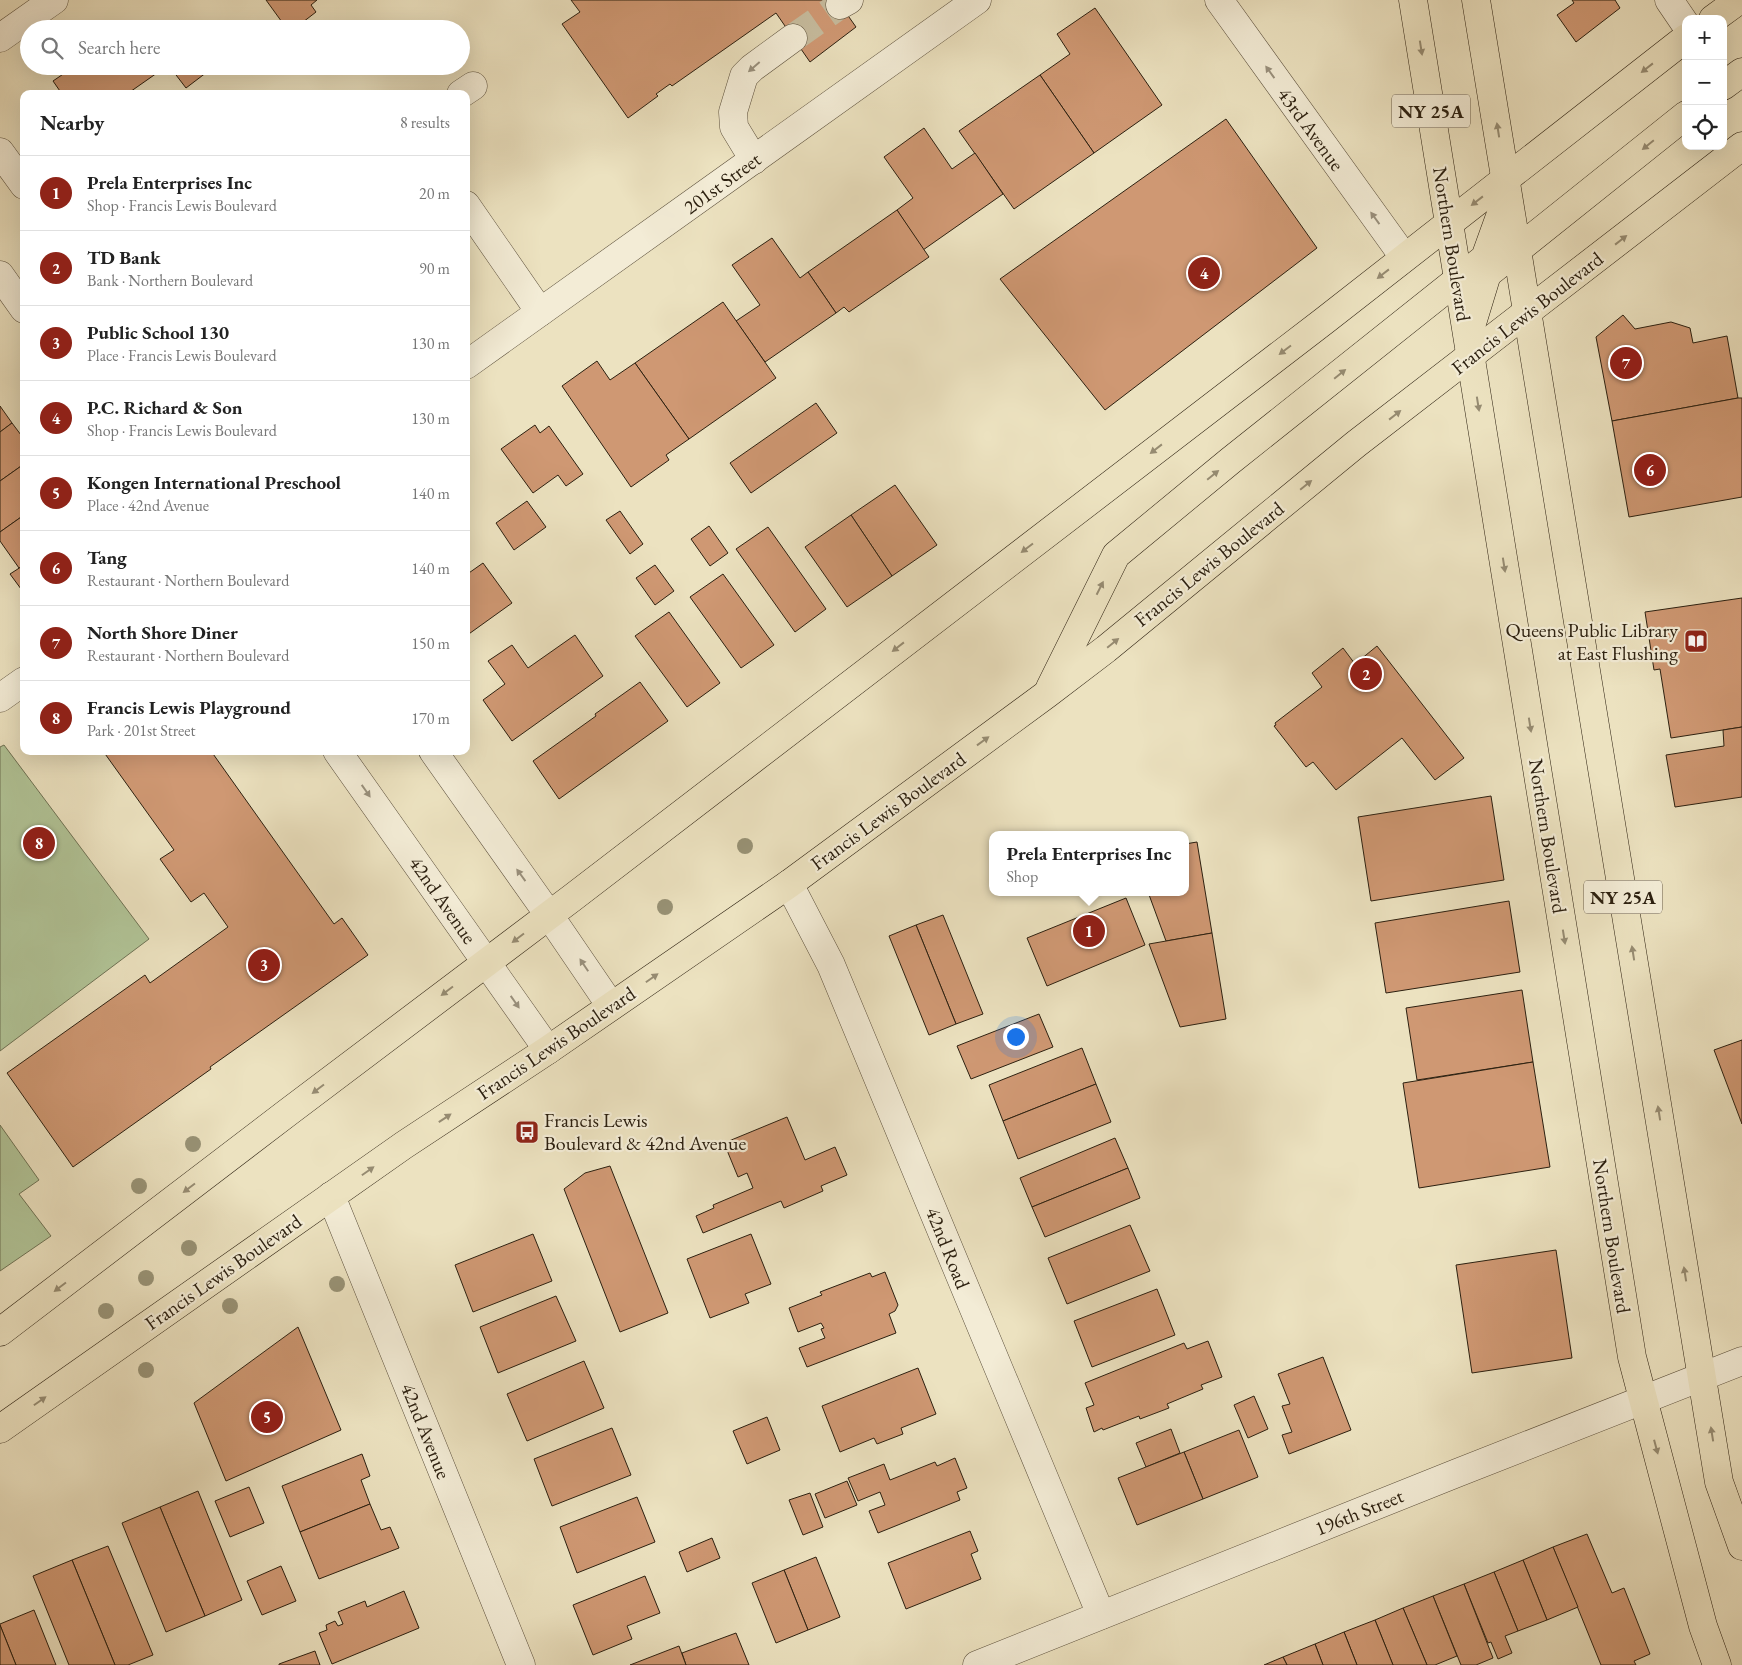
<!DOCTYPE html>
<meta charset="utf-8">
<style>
:root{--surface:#fff;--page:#f2f2f2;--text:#222;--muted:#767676;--line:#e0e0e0;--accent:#8f2418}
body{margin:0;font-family:"EB Garamond",serif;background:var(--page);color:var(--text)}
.controls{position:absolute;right:15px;top:15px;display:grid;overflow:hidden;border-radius:10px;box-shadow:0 5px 20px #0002}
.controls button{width:45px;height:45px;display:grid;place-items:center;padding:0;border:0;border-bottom:1px solid var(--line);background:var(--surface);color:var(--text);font:25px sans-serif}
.you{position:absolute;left:1015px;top:1036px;width:18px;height:18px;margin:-12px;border:4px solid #fff;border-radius:50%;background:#1a73e8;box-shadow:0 0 0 8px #1a73e833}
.badge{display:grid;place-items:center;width:32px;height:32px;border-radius:50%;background:var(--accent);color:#fff;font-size:16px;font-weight:700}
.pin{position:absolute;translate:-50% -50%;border:2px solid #fff;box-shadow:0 1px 5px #0006}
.popup{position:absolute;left:989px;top:831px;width:200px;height:65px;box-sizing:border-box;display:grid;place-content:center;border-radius:10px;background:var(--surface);filter:drop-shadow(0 1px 4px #0005);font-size:16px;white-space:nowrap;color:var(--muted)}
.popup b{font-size:19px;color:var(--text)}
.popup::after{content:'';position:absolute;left:50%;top:100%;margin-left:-10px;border:10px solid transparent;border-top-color:var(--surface)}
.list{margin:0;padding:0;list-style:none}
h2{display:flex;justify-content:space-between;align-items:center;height:65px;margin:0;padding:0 20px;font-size:21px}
h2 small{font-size:16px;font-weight:400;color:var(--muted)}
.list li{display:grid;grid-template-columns:32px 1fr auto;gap:15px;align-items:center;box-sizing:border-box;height:75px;padding:0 20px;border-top:1px solid var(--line)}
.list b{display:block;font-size:19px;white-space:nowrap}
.list p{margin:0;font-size:16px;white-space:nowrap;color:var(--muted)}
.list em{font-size:16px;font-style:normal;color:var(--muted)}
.icon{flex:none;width:28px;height:28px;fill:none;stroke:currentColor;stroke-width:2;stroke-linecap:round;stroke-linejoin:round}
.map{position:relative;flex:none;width:1742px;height:1665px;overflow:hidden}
.search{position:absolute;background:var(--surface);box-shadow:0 5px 20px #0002;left:20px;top:20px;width:450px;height:55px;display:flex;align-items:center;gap:12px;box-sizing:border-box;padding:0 18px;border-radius:28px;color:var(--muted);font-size:19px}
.panel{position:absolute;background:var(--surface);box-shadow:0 5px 20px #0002;left:20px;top:90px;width:450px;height:665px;border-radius:10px}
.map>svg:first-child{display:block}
</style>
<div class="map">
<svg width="1742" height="1665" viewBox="0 0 1742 1665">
<rect width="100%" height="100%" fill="#ece2c0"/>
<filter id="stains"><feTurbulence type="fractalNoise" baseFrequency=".004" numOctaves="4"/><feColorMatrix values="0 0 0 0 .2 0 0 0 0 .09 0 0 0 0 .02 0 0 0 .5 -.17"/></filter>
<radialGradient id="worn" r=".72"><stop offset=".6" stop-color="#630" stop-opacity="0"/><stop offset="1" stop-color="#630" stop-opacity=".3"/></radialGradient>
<g fill="#b1c497" stroke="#6e7254">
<path d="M4,745L149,939L0,1051V747Z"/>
<path d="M0,1125L39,1180L19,1194L51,1236L0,1271Z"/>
</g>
<g fill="#cf9873" stroke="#2c2010">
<path d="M266,0H317L311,5L316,12L294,29H287Z"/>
<path d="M571,0H837L856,27L810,62L776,13L672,86L670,84L656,94L658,96L628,118L562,24L580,12Z"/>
<path d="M1572,0H1615L1620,8L1576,42L1557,15L1574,3Z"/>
<path d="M1095,8L1162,105L1094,153L1040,75L1070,54L1057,34Z"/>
<path d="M141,21L147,29H130Z"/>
<path d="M157,23L161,29H149Z"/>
<path d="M75,66H167L127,94H62L53,81Z"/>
<path d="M179,66H215L186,88L173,71Z"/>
<path d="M1040,75L1094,153L1014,209L959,131Z"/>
<path d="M1226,119L1317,248L1105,410L1000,279Z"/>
<path d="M924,128L952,169L975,153L1003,194L923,250L897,210L913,198L884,157Z"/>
<path d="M897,210L929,257L849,312L844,307L836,313L808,272Z"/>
<path d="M772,238L800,278L808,272L836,313L765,362L736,321L760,305L732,265Z"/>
<path d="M723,302L776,378L689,439L635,363Z"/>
<path d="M1623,315L1635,329L1671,322L1690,328L1693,343L1727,336L1738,398L1612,421L1596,337Z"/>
<path d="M597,361L610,380L635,363L689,439L666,455L669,460L631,487L562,386Z"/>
<path d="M1738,398H1742V497L1629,517L1612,421Z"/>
<path d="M816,403L837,433L751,493L730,463Z"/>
<path d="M0,406L12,423L0,432Z"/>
<path d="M12,423L24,439V464L0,481V432Z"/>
<path d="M535,425L540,433L549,426L583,474L566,486L558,475L533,493L501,449Z"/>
<path d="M24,464V515L0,532V481Z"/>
<path d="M895,485L937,545L892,576L851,515Z"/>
<path d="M527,501L546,527L514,550L496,523Z"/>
<path d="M620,511L643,544L630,554L606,520Z"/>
<path d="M24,515V565L19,568L0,541V532Z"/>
<path d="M851,515L892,576L847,607L805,547Z"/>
<path d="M709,526L728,553L710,566L691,539Z"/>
<path d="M768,527L826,609L795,632L736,549Z"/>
<path d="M483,563L512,603L466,636V575Z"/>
<path d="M24,565V593L10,574Z"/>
<path d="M655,565L674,591L655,605L636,578Z"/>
<path d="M723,574L774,645L741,668L690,597Z"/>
<path d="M1742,598V727L1671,738L1660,669L1654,670L1645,612Z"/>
<path d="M669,612L720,683L687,707L635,636Z"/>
<path d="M575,635L603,676L512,741L483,700L505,684L488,661L512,645L528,668Z"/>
<path d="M1377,646L1464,758L1435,780L1402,738L1336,790L1313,762L1306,767L1274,726L1276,725L1275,723L1322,687L1312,673L1343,648L1355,664Z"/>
<path d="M640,682L668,721L559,799L533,761L596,716L595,714Z"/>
<path d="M1742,727V797L1675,807L1666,755L1724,746L1723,730Z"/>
<path d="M103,751H211L334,924L342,918L368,955L210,1067L211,1069L73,1167L7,1073L145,975L150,983L228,927L204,893L191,902L160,859L174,850Z"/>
<path d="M1491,796L1504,880L1371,901L1358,817Z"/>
<path d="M1197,842L1212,933L1166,941L1148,892H1185V844Z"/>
<path d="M1126,898L1145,945L1047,986L1027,938Z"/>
<path d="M1509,901L1520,972L1386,993L1375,923Z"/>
<path d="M943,915L983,1014L956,1024L916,925Z"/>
<path d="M916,925L956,1024L929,1035L889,936Z"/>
<path d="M1212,933L1226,1019L1180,1027L1149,944Z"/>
<path d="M1522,990L1533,1062L1417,1080L1406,1008Z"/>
<path d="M1039,1014L1053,1047L971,1079L957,1046Z"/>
<path d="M1742,1040V1124L1714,1050Z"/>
<path d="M1082,1048L1096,1084L1003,1121L989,1085Z"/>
<path d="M1533,1062L1550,1167L1419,1188L1403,1083Z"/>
<path d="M1096,1084L1111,1122L1018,1159L1003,1121Z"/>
<path d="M787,1117L805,1160L835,1147L847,1175L821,1186L823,1191L784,1208L781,1201L703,1233L696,1216L714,1208L713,1205L753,1188L747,1173L738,1177L724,1143Z"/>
<path d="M1115,1138L1128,1168L1032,1207L1020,1178Z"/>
<path d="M610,1166L668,1313L620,1332L564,1189L585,1173Z"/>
<path d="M1128,1168L1140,1198L1045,1237L1032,1207Z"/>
<path d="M1130,1225L1150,1271L1067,1304L1048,1258Z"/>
<path d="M533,1234L552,1281L473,1312L455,1265Z"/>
<path d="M751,1234L771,1284L745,1294L749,1303L710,1318L687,1259Z"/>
<path d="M1556,1250L1572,1358L1472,1373L1456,1265Z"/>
<path d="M885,1272L898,1305L895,1311L889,1314L896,1333L807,1367L799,1348L825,1338L821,1329L824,1328L821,1323L798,1332L789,1308L822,1295L820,1292L870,1273L872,1277Z"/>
<path d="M1157,1289L1175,1335L1092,1367L1074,1321Z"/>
<path d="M556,1296L576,1341L498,1373L480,1327Z"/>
<path d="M298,1327L341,1430L226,1481L194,1403Z"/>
<path d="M1208,1341L1222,1377L1201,1385L1203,1389L1167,1404L1169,1408L1140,1419L1139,1416L1103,1430L1102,1428L1094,1432L1086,1408L1094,1405L1085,1383L1184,1343L1187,1349Z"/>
<path d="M1323,1357L1351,1430L1289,1454L1282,1435L1292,1432L1282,1406L1290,1404L1278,1374Z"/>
<path d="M584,1361L604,1408L527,1441L507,1394Z"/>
<path d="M918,1368L936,1414L901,1428L903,1434L877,1444L874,1438L840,1452L822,1406Z"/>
<path d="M1254,1396L1268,1429L1248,1438L1234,1405Z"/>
<path d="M767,1417L780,1450L747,1464L733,1431Z"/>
<path d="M612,1428L631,1475L552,1506L534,1459Z"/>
<path d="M1171,1429L1180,1453L1146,1467L1136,1443Z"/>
<path d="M1239,1430L1258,1477L1203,1499L1184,1452Z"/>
<path d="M1184,1452L1203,1499L1137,1525L1118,1478Z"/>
<path d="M362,1454L370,1476L361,1480L370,1504L300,1532L282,1486Z"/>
<path d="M955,1458L967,1488L957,1492L960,1500L878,1533L869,1511L885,1505L880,1492L858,1501L848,1478L884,1464L890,1480L935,1462L937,1466Z"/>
<path d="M847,1481L857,1505L825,1518L815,1494Z"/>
<path d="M249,1487L264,1523L230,1537L215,1501Z"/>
<path d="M198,1491L242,1600L205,1616L160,1507Z"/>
<path d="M810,1493L823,1527L803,1535L789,1500Z"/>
<path d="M637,1497L655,1542L577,1573L560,1527Z"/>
<path d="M370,1504L381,1530L390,1527L399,1548L319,1579L300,1532Z"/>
<path d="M160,1507L205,1616L166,1632L122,1523Z"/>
<path d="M970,1531L978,1551L971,1554L981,1579L906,1609L888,1563Z"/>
<path d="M1587,1534L1612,1593L1624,1588L1650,1654L1634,1661L1636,1665H1601L1553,1547Z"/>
<path d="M712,1538L720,1558L687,1572L679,1552Z"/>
<path d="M108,1546L153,1655L128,1665H115L72,1560Z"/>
<path d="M1553,1547L1578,1607L1547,1620L1523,1560Z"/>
<path d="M816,1557L840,1617L808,1630L784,1570Z"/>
<path d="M72,1560L115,1665H69L33,1576Z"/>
<path d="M1523,1560L1547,1620L1518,1631L1494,1572Z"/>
<path d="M281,1566L296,1601L262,1615L247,1581Z"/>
<path d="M784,1570L808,1630L776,1643L752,1583Z"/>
<path d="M1494,1572L1518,1631L1505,1636L1512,1653L1498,1659L1491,1642L1488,1643L1464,1584Z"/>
<path d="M645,1576L660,1613L627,1626L632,1639L593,1655L573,1605Z"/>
<path d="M1464,1584L1493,1658L1476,1665H1461L1433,1596Z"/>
<path d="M404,1591L419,1628L332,1664L319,1633L327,1630L326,1625L335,1621L338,1626L343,1624L338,1612L365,1601L367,1607Z"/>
<path d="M1433,1596L1457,1656L1435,1665H1427L1403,1608Z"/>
<path d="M1403,1608L1427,1665H1393L1375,1620Z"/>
<path d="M34,1610L56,1665H16L0,1625V1624Z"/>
<path d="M1375,1620L1393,1665H1357L1344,1632Z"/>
<path d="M0,1625L16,1665H0Z"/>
<path d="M1344,1632L1357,1665H1323L1315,1644Z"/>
<path d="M736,1633L749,1665H686L682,1653Z"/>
<path d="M1315,1644L1323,1665H1287L1283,1657Z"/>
<path d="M679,1646L686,1665H630Z"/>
<path d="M315,1651L320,1665H279V1664Z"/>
<path d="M1283,1657L1287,1665H1264Z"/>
</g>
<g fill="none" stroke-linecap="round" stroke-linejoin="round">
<path stroke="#c6bb9d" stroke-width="28" stroke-dasharray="28 14" stroke-linecap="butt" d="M793,38L840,5"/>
<g stroke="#5c503c" stroke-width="29">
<g id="minor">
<path d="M1219,0L1404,257"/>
<path d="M1669,0L1686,25"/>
<path d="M840,5L849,0"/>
<path d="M0,38L54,0"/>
<path d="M461,94L473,86"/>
<path d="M0,152L24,185"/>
<path d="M754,160L734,127L733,112L744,76L752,68L793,38"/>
<path d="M466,205L540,312"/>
<path d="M0,275L24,309"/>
<path d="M466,365L977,0"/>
<path d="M0,698L24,681"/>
<path d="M337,751L548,1050"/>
<path d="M433,751L549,915L611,1006"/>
<path d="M789,884L831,965L1101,1615"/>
<path d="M331,1196L521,1665"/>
<path d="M977,1665L1457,1473L1742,1361"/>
</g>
</g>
<g stroke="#2c2010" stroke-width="29">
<g id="major">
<path d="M1413,0L1632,1357L1703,1626L1717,1665"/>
<path d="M1476,0L1719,1482L1742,1546"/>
<path d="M1713,19L1739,0"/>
<path d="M1723,86L1742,72"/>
<path d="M1469,333L1487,274L1686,115"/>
<path d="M1050,688L1116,555L1230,461L1485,258L1507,197"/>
<path d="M0,1332L287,1113L572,898L1324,321L1686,38"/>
<path d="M0,1429L404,1145L548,1050L789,884L1047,694L1106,649L1356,444L1742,146"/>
</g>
</g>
<use href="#minor" stroke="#f3ecd6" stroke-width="28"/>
<use href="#major" stroke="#ece2c0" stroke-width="28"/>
</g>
<g fill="#989275">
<circle cx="745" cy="846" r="8"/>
<circle cx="665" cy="907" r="8"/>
<circle cx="193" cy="1144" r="8"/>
<circle cx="139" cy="1186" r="8"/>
<circle cx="189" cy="1248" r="8"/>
<circle cx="146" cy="1278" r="8"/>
<circle cx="337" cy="1284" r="8"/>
<circle cx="230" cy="1306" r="8"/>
<circle cx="106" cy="1311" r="8"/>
<circle cx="146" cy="1370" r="8"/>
</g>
<defs><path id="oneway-solid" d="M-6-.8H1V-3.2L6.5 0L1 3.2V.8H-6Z" transform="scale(1.25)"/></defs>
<g fill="#968b71">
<use href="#oneway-solid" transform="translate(1421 48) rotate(81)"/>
<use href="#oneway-solid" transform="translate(1647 68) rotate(142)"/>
<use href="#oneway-solid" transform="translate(1498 130) rotate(-99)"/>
<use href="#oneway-solid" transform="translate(1648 145) rotate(141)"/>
<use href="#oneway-solid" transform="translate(1477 201) rotate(142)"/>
<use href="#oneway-solid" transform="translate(1621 240) rotate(-38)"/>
<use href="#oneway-solid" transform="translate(1383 274) rotate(142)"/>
<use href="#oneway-solid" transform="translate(1285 350) rotate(143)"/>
<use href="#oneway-solid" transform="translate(1340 374) rotate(-39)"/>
<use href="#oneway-solid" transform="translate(1478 404) rotate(81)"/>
<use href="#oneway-solid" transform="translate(1395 415) rotate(-38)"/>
<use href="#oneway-solid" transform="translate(1156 449) rotate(142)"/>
<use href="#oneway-solid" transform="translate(1213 475) rotate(-39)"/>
<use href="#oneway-solid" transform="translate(1306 485) rotate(-39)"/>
<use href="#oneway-solid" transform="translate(1027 548) rotate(143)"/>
<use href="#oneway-solid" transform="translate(1504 565) rotate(81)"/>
<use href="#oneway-solid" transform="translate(1100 588) rotate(-63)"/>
<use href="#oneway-solid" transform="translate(1113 643) rotate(-39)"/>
<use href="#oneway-solid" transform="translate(898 647) rotate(142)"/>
<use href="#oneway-solid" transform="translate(1530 725) rotate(81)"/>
<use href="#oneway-solid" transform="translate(983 741) rotate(-36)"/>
<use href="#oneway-solid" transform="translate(1564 937) rotate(81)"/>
<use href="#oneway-solid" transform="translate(518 938) rotate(143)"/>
<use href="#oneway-solid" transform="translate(1633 953) rotate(-99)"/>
<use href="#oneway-solid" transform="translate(652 978) rotate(-35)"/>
<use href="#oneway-solid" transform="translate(447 991) rotate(143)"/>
<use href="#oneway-solid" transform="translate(318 1089) rotate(143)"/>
<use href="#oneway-solid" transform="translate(1659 1113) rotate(-99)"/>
<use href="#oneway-solid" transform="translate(445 1118) rotate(-34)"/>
<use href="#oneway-solid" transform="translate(368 1171) rotate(-35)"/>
<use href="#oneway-solid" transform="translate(189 1188) rotate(143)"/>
<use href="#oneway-solid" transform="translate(1685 1274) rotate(-99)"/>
<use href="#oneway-solid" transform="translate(60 1287) rotate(143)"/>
<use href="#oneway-solid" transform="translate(40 1401) rotate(-35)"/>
<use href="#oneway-solid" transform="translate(1712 1434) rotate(-99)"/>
<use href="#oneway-solid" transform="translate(1656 1447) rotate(75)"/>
</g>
<g fill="#99907d">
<use href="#oneway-solid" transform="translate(754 67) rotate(139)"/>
<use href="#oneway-solid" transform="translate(1270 72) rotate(-126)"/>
<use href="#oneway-solid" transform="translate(1375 218) rotate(-126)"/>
<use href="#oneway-solid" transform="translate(366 791) rotate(55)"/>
<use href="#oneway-solid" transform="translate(521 875) rotate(-126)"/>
<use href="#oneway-solid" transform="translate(584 965) rotate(-124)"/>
<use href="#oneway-solid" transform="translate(515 1002) rotate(55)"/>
</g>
<defs>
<g id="library-square" transform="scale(1.25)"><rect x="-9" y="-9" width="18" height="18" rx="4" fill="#8f2418" stroke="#f3ecd6"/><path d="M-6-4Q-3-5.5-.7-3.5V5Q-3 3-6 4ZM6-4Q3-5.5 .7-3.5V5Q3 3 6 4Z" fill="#fff"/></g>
<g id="bus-square" transform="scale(1.25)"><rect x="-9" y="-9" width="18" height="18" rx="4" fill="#8f2418" stroke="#f3ecd6"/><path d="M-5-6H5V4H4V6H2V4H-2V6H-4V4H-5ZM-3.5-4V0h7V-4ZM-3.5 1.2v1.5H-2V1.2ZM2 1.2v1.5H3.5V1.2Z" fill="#fff"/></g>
</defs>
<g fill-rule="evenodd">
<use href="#library-square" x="1696" y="641"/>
<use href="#bus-square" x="527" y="1132"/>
</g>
<g text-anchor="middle" stroke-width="4.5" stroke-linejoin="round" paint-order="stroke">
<g fill="#f3ecd6" stroke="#685d4b" stroke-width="1">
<rect x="1392" y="94.5" width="78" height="33" rx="4"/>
<rect x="1584" y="880.5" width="78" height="33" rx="4"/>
</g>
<g font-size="19" font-weight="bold" fill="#2c2010">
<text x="1431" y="118">NY 25A</text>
<text x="1623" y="904">NY 25A</text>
</g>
<g font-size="20" fill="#2c2010" stroke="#f3ecd6">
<text transform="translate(1311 129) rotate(54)" y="7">43rd Avenue</text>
<text transform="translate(722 183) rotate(-36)" y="7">201st Street</text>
<text transform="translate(1452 244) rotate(81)" y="7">Northern Boulevard</text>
<text transform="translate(1527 313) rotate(-38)" y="7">Francis Lewis Boulevard</text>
<text transform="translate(1209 564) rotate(-39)" y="7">Francis Lewis Boulevard</text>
<text transform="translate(888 811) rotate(-36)" y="7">Francis Lewis Boulevard</text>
<text transform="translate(1548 836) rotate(81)" y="7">Northern Boulevard</text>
<text transform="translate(443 900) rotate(55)" y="7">42nd Avenue</text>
<text transform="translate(556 1043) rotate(-34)" y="7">Francis Lewis Boulevard</text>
<text transform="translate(1612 1236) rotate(81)" y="7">Northern Boulevard</text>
<text transform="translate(948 1248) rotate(68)" y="7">42nd Road</text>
<text transform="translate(223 1272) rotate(-35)" y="7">Francis Lewis Boulevard</text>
<text transform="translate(426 1431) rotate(68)" y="7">42nd Avenue</text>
<text transform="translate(1359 1512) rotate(-22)" y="7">196th Street</text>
</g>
<g font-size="20" fill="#2c2010" stroke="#f3ecd6" text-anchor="end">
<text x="1678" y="637">Queens Public Library<tspan x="1678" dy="23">at East Flushing</tspan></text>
<text x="544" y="1127" text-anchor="start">Francis Lewis<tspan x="544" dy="23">Boulevard &amp; 42nd Avenue</tspan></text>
</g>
</g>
<rect width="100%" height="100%" filter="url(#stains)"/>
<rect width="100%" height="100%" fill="url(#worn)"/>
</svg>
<div class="controls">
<button>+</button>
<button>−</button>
<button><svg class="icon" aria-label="locate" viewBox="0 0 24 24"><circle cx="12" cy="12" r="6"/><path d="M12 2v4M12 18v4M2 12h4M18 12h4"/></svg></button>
</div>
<div class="you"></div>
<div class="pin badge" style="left:1089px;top:931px">1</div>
<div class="popup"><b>Prela Enterprises Inc</b>Shop</div>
<div class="pin badge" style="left:1366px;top:674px">2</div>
<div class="pin badge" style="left:264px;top:965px">3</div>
<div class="pin badge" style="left:1204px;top:273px">4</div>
<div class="pin badge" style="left:267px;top:1417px">5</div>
<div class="pin badge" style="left:1650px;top:470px">6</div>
<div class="pin badge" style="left:1626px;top:363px">7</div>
<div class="pin badge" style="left:39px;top:843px">8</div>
<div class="search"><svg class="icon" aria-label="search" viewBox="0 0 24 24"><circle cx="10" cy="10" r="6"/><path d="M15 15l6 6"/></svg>Search here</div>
<section class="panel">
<h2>Nearby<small>8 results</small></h2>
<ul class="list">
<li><span class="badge">1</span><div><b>Prela Enterprises Inc</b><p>Shop · Francis Lewis Boulevard</p></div><em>20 m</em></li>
<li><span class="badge">2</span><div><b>TD Bank</b><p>Bank · Northern Boulevard</p></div><em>90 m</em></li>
<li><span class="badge">3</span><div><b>Public School 130</b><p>Place · Francis Lewis Boulevard</p></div><em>130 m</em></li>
<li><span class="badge">4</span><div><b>P.C. Richard &amp; Son</b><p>Shop · Francis Lewis Boulevard</p></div><em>130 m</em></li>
<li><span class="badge">5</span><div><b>Kongen International Preschool</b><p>Place · 42nd Avenue</p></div><em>140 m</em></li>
<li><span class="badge">6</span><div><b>Tang</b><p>Restaurant · Northern Boulevard</p></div><em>140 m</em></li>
<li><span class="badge">7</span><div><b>North Shore Diner</b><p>Restaurant · Northern Boulevard</p></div><em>150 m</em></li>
<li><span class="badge">8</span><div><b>Francis Lewis Playground</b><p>Park · 201st Street</p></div><em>170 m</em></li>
</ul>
</section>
</div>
